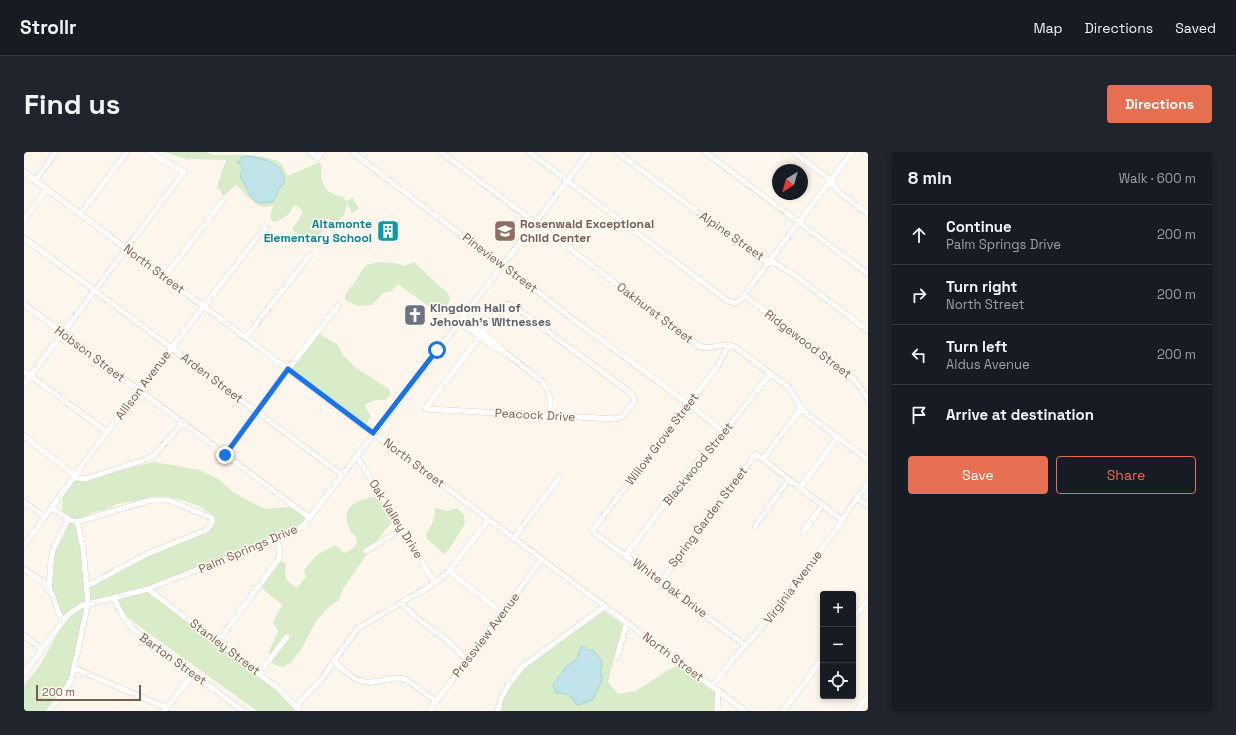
<!DOCTYPE html>
<meta charset="utf-8">
<style>
:root{--surface:#171b24;--page:#20242c;--text:#f1f3f6;--muted:#9ea1a6;--line:#363941;--accent:#e76f51}
body{margin:0;font-family:"Space Grotesk",sans-serif;background:var(--page);color:var(--text)}
.controls{position:absolute;right:12px;bottom:12px;display:grid;overflow:hidden;border-radius:4px;box-shadow:0 2px 6px #0003}
.controls button{width:36px;height:36px;display:grid;place-items:center;padding:0;border:0;border-bottom:1px solid var(--line);background:var(--surface);color:var(--text);font:20px sans-serif}
.compass{position:absolute;left:748px;top:12px;width:36px;height:36px;border-radius:50%;background:var(--surface);box-shadow:0 2px 6px #0003;rotate:217deg}
.scale{position:absolute;left:12px;bottom:10px;width:105px;box-sizing:border-box;padding-left:4px;border:2px solid #7a5c4d;border-top:0;font-size:11px;line-height:14px;white-space:nowrap;color:#7a5c4d;-webkit-text-stroke:3px #fffaf3;paint-order:stroke}
.stop{position:absolute;width:12px;height:12px;margin:-9px;border:3px solid #1a73e8;border-radius:50%;background:#fff}
.stop.end{background:#1a73e8;border-color:#fff;box-shadow:0 1px 4px #0008}
.list{margin:0;padding:0;list-style:none}
h2{display:flex;justify-content:space-between;align-items:center;height:52px;margin:0;padding:0 16px;font-size:17px}
h2 small{font-size:13px;font-weight:400;color:var(--muted)}
.list li{display:grid;grid-template-columns:26px 1fr auto;gap:12px;align-items:center;box-sizing:border-box;height:60px;padding:0 16px;border-top:1px solid var(--line)}
.list b{display:block;font-size:15px;white-space:nowrap}
.list p{margin:0;font-size:13px;white-space:nowrap;color:var(--muted)}
.list em{font-size:13px;font-style:normal;color:var(--muted)}
.actions{display:flex;gap:8px;padding:12px 16px}
.actions a{flex:1;padding:9px 0;border:1px solid var(--accent);border-radius:4px;text-align:center;font-size:14px;color:var(--accent)}
.actions .main{background:var(--accent);color:#fff}
.icon{flex:none;width:22px;height:22px;fill:none;stroke:currentColor;stroke-width:2;stroke-linecap:round;stroke-linejoin:round}
.map{position:relative;flex:none;width:844px;height:559px;overflow:hidden;border-radius:4px}
header{display:flex;align-items:center;gap:24px;box-sizing:border-box;height:56px;padding:0 20px;background:var(--surface);border-bottom:1px solid var(--line)}
header strong{font-size:19px}
nav{display:flex;gap:22px;margin-inline-start:auto;font-size:14px}
.intro{display:flex;align-items:center;justify-content:space-between;box-sizing:border-box;height:96px;padding:0 24px}
h1{margin:0;font-size:28px}
.button{padding:10px 18px;border-radius:4px;background:var(--accent);color:#fff;font-size:14px;font-weight:700}
main{display:flex;gap:24px;padding:0 24px}
aside{flex:1;background:var(--surface);border-radius:4px;box-shadow:0 2px 6px #0003}
.map>svg:first-child{display:block}
</style>
<header>
<strong>Strollr</strong>
<nav><a>Map</a><a>Directions</a><a>Saved</a></nav>
</header>
<div class="intro"><h1>Find us</h1><a class="button">Directions</a></div>
<main>
<div class="map">
<svg width="844" height="559" viewBox="0 0 844 559">
<rect width="100%" height="100%" fill="#fdf6ec"/>
<g fill="#d8ecc9" fill-rule="evenodd">
<path d="M141,0H182L189,3H224L240,5L254,9L258,13L264,24L296,10C299,15 297,17 297,23C297,34 307,45 318,44L322,49L329,46L335,57L328,61L323,51L320,63L312,71L301,66L303,71C298,80 294,87 284,88L271,80L268,77L279,61L275,55L270,53L265,62L252,70L248,69L246,65L249,53C236,58 234,53 224,45C220,41 217,38 213,33L210,34L201,43H198L197,39L193,36L199,16L202,9L201,8L166,7L165,8ZM225,4L246,10L258,20L257,34L254,37L252,45L232,49L228,45L217,26L216,23C219,16 217,13 214,8Z"/>
<path d="M356,110L370,111L380,114L390,110L414,133L423,140L426,147L423,155L417,162L408,157L374,132L367,139L359,141L348,153L334,154L321,148C321,139 326,137 331,130C335,125 337,118 342,113Z"/>
<path d="M295,181L314,193L319,203L331,215L366,238L367,243L361,248H352L340,253L347,264L342,273L267,217Z"/>
<path d="M130,310L176,318L194,327L208,339L226,350L242,357L264,355L272,358L280,364L281,369L274,375L125,435L65,449L64,435L121,405L167,386L184,381L189,374L191,365L177,355L156,347L131,346L93,352L81,358L67,361L63,365L53,368L49,367L38,361L39,344L50,329Z"/>
<path d="M349,345L357,346L369,366V369L351,391L340,399L341,402L345,399L319,437L315,448L305,455L292,469L277,498L267,510L259,515L251,513L247,509L265,484L262,482L245,505C244,497 252,487 254,479L249,470L258,453C252,446 243,443 238,435L253,413L257,410L262,411L261,422L263,429L273,436L282,425L280,418L293,403L311,393L321,401C328,398 336,392 331,384C329,382 326,379 325,376C316,355 332,349 349,345Z"/>
<path d="M411,356L424,359L433,356L440,363L441,372L425,397L420,402L403,387L402,382C408,372 411,369 411,356Z"/>
<path d="M45,370L51,372L57,396L62,450L40,466L27,437L28,409L31,398Z"/>
<path d="M124,440L254,538L273,559H233L112,472L101,463L92,447Z"/>
<path d="M61,454L46,524L37,540L22,559H0V533L15,515L31,486C34,472 50,462 61,454Z"/>
<path d="M580,459L599,472L584,530L594,542L612,539L644,518L656,513L691,540V559H476L479,547L487,533L501,515Z"/>
</g>
<g fill="#bfe3e8" stroke="#a5d3da">
<path d="M225,4C241,7 262,12 260,32C251,38 254,43 249,50L234,51C227,45 226,44 222,35C220,30 217,27 216,23L218,18L217,12L213,11L218,5Z"/>
<path d="M557,494L560,495L565,499L568,497L576,506L578,513L576,520L578,524V528L569,548L555,553L552,552C548,543 540,541 532,541L529,534C530,527 539,523 540,516L553,507Z"/>
</g>
<g fill="none" stroke-linecap="round" stroke-linejoin="round">
<g stroke="#d1beb0" stroke-width="6">
<g id="minor">
<path d="M286,0L294,6L299,0"/>
<path d="M328,0L478,114C503,128 523,148 546,165C598,203 650,240 700,280"/>
<path d="M417,0L675,194C687,200 696,189 711,195L764,235C771,243 774,254 783,262L844,308"/>
<path d="M505,0L704,149L711,151L716,148L720,143L828,0"/>
<path d="M593,0L738,108L751,111L772,124L844,179"/>
<path d="M681,0L844,122"/>
<path d="M770,0L803,25L815,40L844,62"/>
<path d="M840,0L844,3"/>
<path d="M0,20L721,559"/>
<path d="M11,29L32,0"/>
<path d="M56,62L103,0"/>
<path d="M0,67L23,37"/>
<path d="M0,86L318,323"/>
<path d="M140,125L198,50"/>
<path d="M720,143L831,228L844,247"/>
<path d="M0,152L286,366"/>
<path d="M484,152L490,154L608,242L611,247L610,250L598,265L591,267L401,257L478,155Z"/>
<path d="M438,165L469,189L479,199L518,229L523,237L526,247V264"/>
<path d="M435,170L467,193L474,197"/>
<path d="M222,185L286,103"/>
<path d="M705,193L693,215L568,379L722,494"/>
<path d="M0,219L83,280"/>
<path d="M0,232L160,20L125,0"/>
<path d="M0,284L54,326L61,327L120,308L130,303L159,271"/>
<path d="M201,303L264,217L314,154"/>
<path d="M332,303L411,431"/>
<path d="M739,307L777,257"/>
<path d="M776,336L814,285"/>
<path d="M833,346L844,354"/>
<path d="M0,350L21,365"/>
<path d="M28,356L44,367L53,370L127,348H144L188,366V371L182,378L121,403L63,434"/>
<path d="M731,374L765,327"/>
<path d="M779,380L799,353"/>
<path d="M490,386L536,325"/>
<path d="M0,393L83,280L241,75"/>
<path d="M342,399L378,377"/>
<path d="M602,403L666,318L700,280L746,222"/>
<path d="M0,417C8,423 19,428 25,437C32,447 32,459 39,469"/>
<path d="M425,419L478,461"/>
<path d="M637,429L732,302L818,368"/>
<path d="M124,437L255,537L269,552L274,556"/>
<path d="M25,438L27,409L29,398L44,367"/>
<path d="M90,446C95,459 101,470 112,480L219,559"/>
<path d="M377,451L394,467L423,488L443,508"/>
<path d="M829,467L844,448"/>
<path d="M0,484L18,497"/>
<path d="M193,490L254,408C257,400 255,395 252,387"/>
<path d="M593,505L603,470"/>
<path d="M310,510C319,517 330,529 342,530C356,532 368,522 383,528L412,549"/>
<path d="M50,516L143,556"/>
<path d="M235,521L263,485"/>
<path d="M0,522L39,469L45,462L57,454L124,437L252,387L275,377L280,373L565,0"/>
<path d="M688,534L711,505L737,476L812,378L828,353L844,331"/>
<path d="M25,559L43,535L48,525L64,451L59,395L53,370"/>
<path d="M140,559L169,522"/>
<path d="M274,559V556L276,549L295,530L334,476L411,431L425,419L465,367"/>
<path d="M405,559L518,407"/>
<path d="M474,559L477,546L485,532L498,515L581,454"/>
<path d="M693,559L694,538"/>
<path d="M759,559L799,506"/>
<path d="M832,559L844,544"/>
</g>
</g>
<use href="#minor" stroke="#fff" stroke-width="5.5"/>
</g>
<g fill="none" stroke-linecap="round" stroke-linejoin="round">
<path stroke="#1a73e8" stroke-width="5" d="M201,303L264,217L349,281L413,198"/>
</g>
<defs>
<g id="building-square" transform="scale(1.15)"><rect x="-9" y="-9" width="18" height="18" rx="4" fill="#0f9aa8" stroke="#fffaf3"/><path d="M-4-6H4V6H1V3H-1V6H-4ZM-2.5-4.3h1.7v1.8h-1.7ZM.8-4.3h1.7v1.8H.8ZM-2.5-1h1.7V.8h-1.7ZM.8-1h1.7V.8H.8Z" fill="#fff"/></g>
<g id="school-square" transform="scale(1.15)"><rect x="-9" y="-9" width="18" height="18" rx="4" fill="#8d6e63" stroke="#fffaf3"/><path d="M0-5L7-2L0 1L-7-2ZM-4 1L0 2.5L4 1V4Q0 6-4 4Z" fill="#fff"/></g>
<g id="church-square" transform="scale(1.15)"><rect x="-9" y="-9" width="18" height="18" rx="4" fill="#6b7280" stroke="#fffaf3"/><path d="M-1.2-6h2.4v3.5h3.3v2.4h-3.3V6h-2.4V-.1h-3.3v-2.4h3.3Z" fill="#fff"/></g>
</defs>
<g fill-rule="evenodd">
<use href="#building-square" x="364" y="79"/>
<use href="#school-square" x="481" y="79"/>
<use href="#church-square" x="391" y="163"/>
</g>
<g text-anchor="middle" stroke-width="3" stroke-linejoin="round" paint-order="stroke">
<g font-size="12" font-weight="bold" fill="#0d838f" stroke="#fffaf3" text-anchor="end">
<text x="348" y="76">Altamonte<tspan x="348" dy="14">Elementary School</tspan></text>
</g>
<g font-size="12" font-weight="bold" fill="#785e54" stroke="#fffaf3" text-anchor="start">
<text x="496" y="76">Rosenwald Exceptional<tspan x="496" dy="14">Child Center</tspan></text>
</g>
<g font-size="12" fill="#7a5c4d" stroke="#fffaf3">
<text transform="translate(708 84) rotate(35)" y="4">Alpine Street</text>
<text transform="translate(476 111) rotate(37)" y="4">Pineview Street</text>
<text transform="translate(130 117) rotate(37)" y="4">North Street</text>
<text transform="translate(631 161) rotate(37)" y="4">Oakhurst Street</text>
<text transform="translate(784 192) rotate(37)" y="4">Ridgewood Street</text>
<text transform="translate(66 202) rotate(37)" y="4">Hobson Street</text>
<text transform="translate(188 226) rotate(37)" y="4">Arden Street</text>
<text transform="translate(119 233) rotate(-53)" y="4">Allison Avenue</text>
<text transform="translate(511 263) rotate(3)" y="4">Peacock Drive</text>
<text transform="translate(638 287) rotate(-53)" y="4">Willow Grove Street</text>
<text transform="translate(390 311) rotate(37)" y="4">North Street</text>
<text transform="translate(674 312) rotate(-51)" y="4">Blackwood Street</text>
<text transform="translate(684 365) rotate(-53)" y="4">Spring Garden Street</text>
<text transform="translate(372 367) rotate(58)" y="4">Oak Valley Drive</text>
<text transform="translate(224 397) rotate(-23)" y="4">Palm Springs Drive</text>
<text transform="translate(769 435) rotate(-53)" y="4">Virginia Avenue</text>
<text transform="translate(646 436) rotate(37)" y="4">White Oak Drive</text>
<text transform="translate(462 483) rotate(-53)" y="4">Pressview Avenue</text>
<text transform="translate(201 495) rotate(37)" y="4">Stanley Street</text>
<text transform="translate(649 505) rotate(37)" y="4">North Street</text>
<text transform="translate(149 507) rotate(36)" y="4">Barton Street</text>
</g>
<g font-size="12" font-weight="bold" fill="#5b616d" stroke="#fffaf3" text-anchor="start">
<text x="406" y="160">Kingdom Hall of<tspan x="406" dy="14">Jehovah's Witnesses</tspan></text>
</g>
</g>
</svg>
<div class="controls">
<button>+</button>
<button>−</button>
<button><svg class="icon" aria-label="locate" viewBox="0 0 24 24"><circle cx="12" cy="12" r="6"/><path d="M12 2v4M12 18v4M2 12h4M18 12h4"/></svg></button>
</div>
<svg class="compass" viewBox="-18 -18 36 36"><path d="M0-13l5 13h-10z" fill="#e53935"/><path d="M0 13l5-13h-10z" fill="#9ea1a6"/></svg>
<div class="scale">200 m</div>
<div class="stop" style="left:413px;top:198px"></div>
<div class="stop end" style="left:201px;top:303px"></div>
</div>
<aside>
<h2>8 min<small>Walk · 600 m</small></h2>
<ul class="list">
<li><svg class="icon" aria-label="ahead" viewBox="0 0 24 24"><path d="M12 20V5M6 11l6-6 6 6"/></svg><div><b>Continue</b><p>Palm Springs Drive</p></div><em>200 m</em></li>
<li><svg class="icon" aria-label="right" viewBox="0 0 24 24"><path d="M7 20v-9h11M14 6l5 5-5 5"/></svg><div><b>Turn right</b><p>North Street</p></div><em>200 m</em></li>
<li><svg class="icon" aria-label="left" viewBox="0 0 24 24"><path d="M17 20v-9H6M10 6l-5 5 5 5"/></svg><div><b>Turn left</b><p>Aldus Avenue</p></div><em>200 m</em></li>
<li><svg class="icon" aria-label="arrive" viewBox="0 0 24 24"><path d="M6 21V4h12l-3 4 3 4H6"/></svg><div><b>Arrive at destination</b></div></li>
</ul>
<div class="actions"><a class="main">Save</a><a>Share</a></div>
</aside>
</main>
